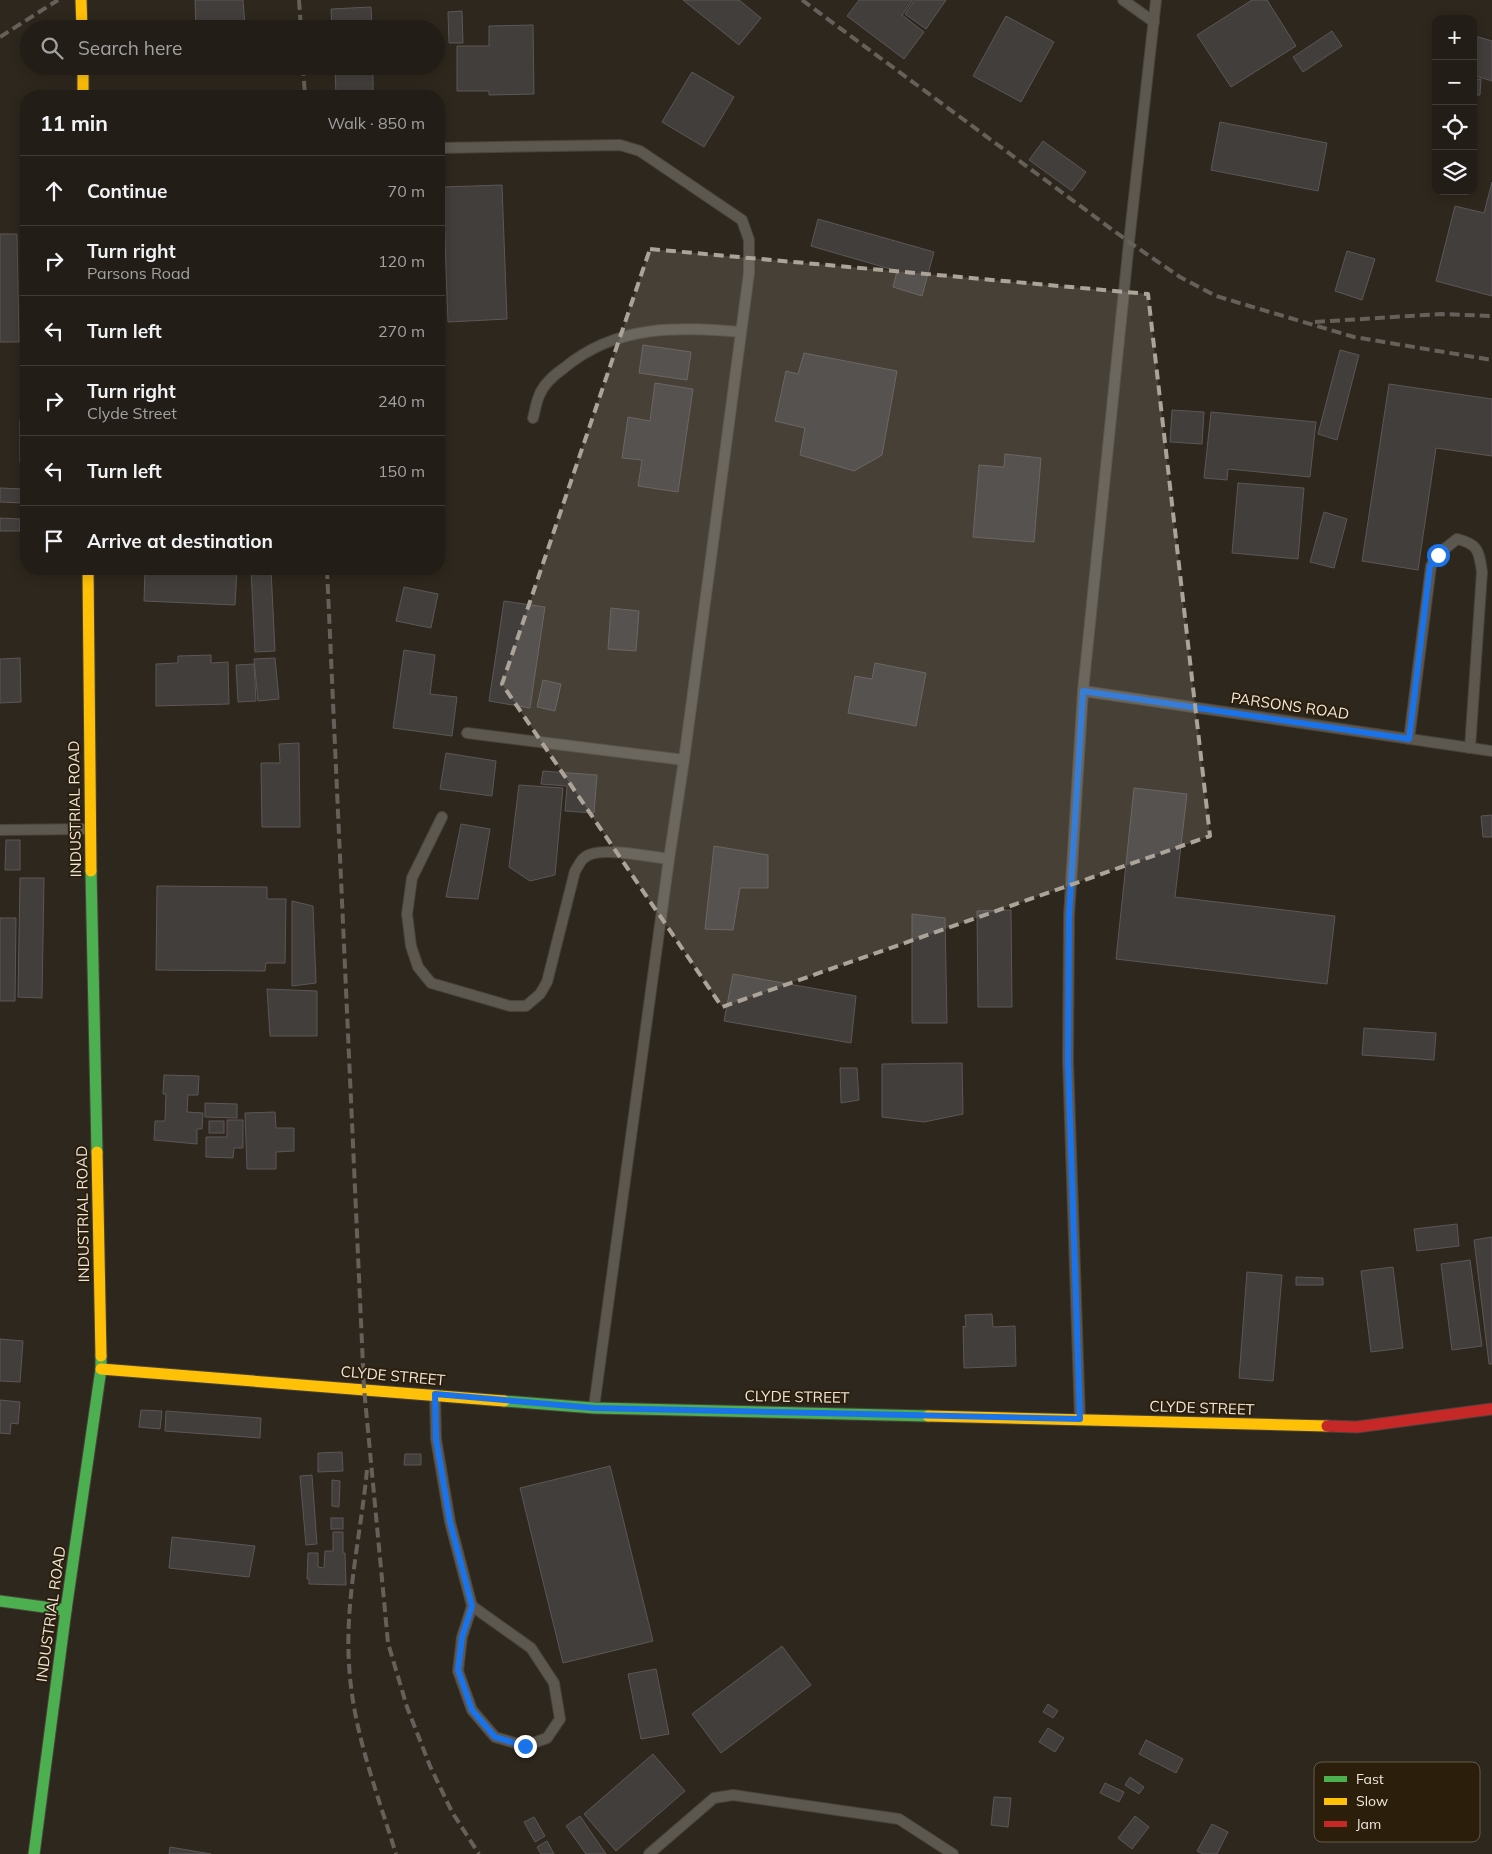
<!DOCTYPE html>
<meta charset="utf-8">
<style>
:root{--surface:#221d16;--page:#2e2a23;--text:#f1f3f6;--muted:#a2a2a1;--line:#3f3b35}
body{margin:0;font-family:Mulish,sans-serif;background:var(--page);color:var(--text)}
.controls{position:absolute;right:15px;top:15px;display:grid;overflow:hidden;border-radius:10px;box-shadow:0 2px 12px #0003}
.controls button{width:45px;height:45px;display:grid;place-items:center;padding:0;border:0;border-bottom:1px solid var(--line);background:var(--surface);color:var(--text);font:25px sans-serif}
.stop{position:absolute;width:15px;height:15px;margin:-11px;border:4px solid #1a73e8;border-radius:50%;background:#fff}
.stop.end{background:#1a73e8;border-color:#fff;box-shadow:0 1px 5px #0008}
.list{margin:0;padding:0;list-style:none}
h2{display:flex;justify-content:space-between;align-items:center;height:65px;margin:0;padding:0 20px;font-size:21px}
h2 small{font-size:16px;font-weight:400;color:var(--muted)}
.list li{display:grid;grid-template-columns:32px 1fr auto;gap:15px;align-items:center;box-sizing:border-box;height:70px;padding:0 20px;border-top:1px solid var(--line)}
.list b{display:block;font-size:19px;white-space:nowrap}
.list p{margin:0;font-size:16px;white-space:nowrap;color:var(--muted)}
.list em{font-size:16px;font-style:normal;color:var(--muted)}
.icon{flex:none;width:28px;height:28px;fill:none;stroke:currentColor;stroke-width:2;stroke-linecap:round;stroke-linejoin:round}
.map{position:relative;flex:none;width:1492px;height:1854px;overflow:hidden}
.search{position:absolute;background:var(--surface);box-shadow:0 2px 12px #0003;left:20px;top:20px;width:425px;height:55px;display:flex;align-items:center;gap:12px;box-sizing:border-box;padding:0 18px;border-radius:28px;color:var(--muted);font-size:19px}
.panel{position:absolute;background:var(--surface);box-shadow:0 2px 12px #0003;left:20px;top:90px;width:425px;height:485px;border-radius:20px}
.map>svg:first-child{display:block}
</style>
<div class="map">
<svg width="1492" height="1854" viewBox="0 0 1492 1854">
<rect width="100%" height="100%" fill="#2e271d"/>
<g fill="#423e3c" stroke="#5c5757">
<path d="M195,0H243L245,26L196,29Z"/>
<path d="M683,0H739L761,18L739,45Z"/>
<path d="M859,0H913L902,15L924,32L904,59L847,16Z"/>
<path d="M915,0H946L926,29L905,14Z"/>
<path d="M1252,0H1267L1296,46L1231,87L1197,35Z"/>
<path d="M371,7L372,28L332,29L331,9Z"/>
<path d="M462,11L463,43H449L448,12Z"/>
<path d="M1006,16L1054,42L1021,102L973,76Z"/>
<path d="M533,25L534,94L489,95V91H457V46H489V26Z"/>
<path d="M1332,31L1342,46L1303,72L1293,57Z"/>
<path d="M1475,36L1492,41V81L1473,75V41Z"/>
<path d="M335,66H373V96H336Z"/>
<path d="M692,72L734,97L704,147L662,122Z"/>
<path d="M1473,79H1481L1480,95H1473Z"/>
<path d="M1220,122L1327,143L1318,191L1211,170Z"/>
<path d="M1043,141L1086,172L1072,191L1029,160Z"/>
<path d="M1492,182V296L1436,281L1455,206L1484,213Z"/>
<path d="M502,185L507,319L448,322L443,187Z"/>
<path d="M818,219L934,252L922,296L893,287L897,271L811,246Z"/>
<path d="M0,234H17L19,342H0Z"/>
<path d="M1347,251L1375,259L1362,300L1335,291Z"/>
<path d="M643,345L691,352L687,380L639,373Z"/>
<path d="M1340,350L1359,355L1337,440L1318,434Z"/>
<path d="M804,353L897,371L882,455L854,471L800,455L805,428L775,421L786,371L798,374Z"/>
<path d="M655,383L693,389L678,492L638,486L642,460L622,458L628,417L650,421Z"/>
<path d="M1389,384L1492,399V456L1436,448L1418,570L1362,561Z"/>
<path d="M1172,410L1204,412L1202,444L1170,442Z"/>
<path d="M1211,412L1316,422L1310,477L1228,469L1227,480L1204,478Z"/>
<rect x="20" y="421" width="6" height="41"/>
<path d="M1005,454L1041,458L1034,542L973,537L979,465L1004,467Z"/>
<path d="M1238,483L1304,488L1298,559L1232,553Z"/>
<path d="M0,488L23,489L22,503L0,502Z"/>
<path d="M1324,512L1347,519L1334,568L1310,562Z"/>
<path d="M0,518L20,519V531H0Z"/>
<path d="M145,569H237L235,605L144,601Z"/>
<path d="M251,570H271L275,651L255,652Z"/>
<path d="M404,587L438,594L431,628L396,621Z"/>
<path d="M504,601L545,607L530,708L489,701Z"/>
<path d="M611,608L639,611L636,651L608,649Z"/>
<path d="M404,650L435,655L430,694L457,697L452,736L393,728Z"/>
<path d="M211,655V663L228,662L229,704L156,706V664L178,663V656Z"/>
<path d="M20,658L21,702L0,703V659Z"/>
<path d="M275,658L279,699L258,701L254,659Z"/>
<path d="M875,663L926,673L916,726L848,713L855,676L872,679Z"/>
<path d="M254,664L256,701L238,702L236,665Z"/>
<path d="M543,680L561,684L555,711L537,707Z"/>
<path d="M299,743L300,827H262L261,763H280L279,744Z"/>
<path d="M446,753L496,761L492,796L440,789Z"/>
<path d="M543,771L597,775L594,813L565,811L567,786L541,784Z"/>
<path d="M519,785L563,788L555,875L530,881L509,867Z"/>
<path d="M1134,788L1187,794L1175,897L1335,916L1327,984L1116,959Z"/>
<path d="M1492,815V837H1483L1481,816Z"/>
<path d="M461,824L490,829L478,899L446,897Z"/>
<path d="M6,840H20V870H5Z"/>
<path d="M714,846L768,855V888H740L733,930L705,929Z"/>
<path d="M20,878H44L42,998L18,997Z"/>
<path d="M157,886L267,887V899H286L285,963H266L265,971L156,970Z"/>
<path d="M292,901L313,906L316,983L292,986Z"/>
<path d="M1011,910L1012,1007H978L977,911Z"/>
<path d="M912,914L945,918L947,1023H912Z"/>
<path d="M0,918H16L15,1001H0Z"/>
<path d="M733,974L856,996L851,1043L724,1021Z"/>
<path d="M267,989L317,991V1036H270Z"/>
<path d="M1364,1028L1436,1033L1434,1060L1362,1055Z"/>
<path d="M962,1063L963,1114L924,1122L882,1117V1064Z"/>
<path d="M840,1068H857L859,1100L841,1103Z"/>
<path d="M164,1075L199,1076L198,1095H188L187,1112L203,1113L202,1129H197V1144L154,1140L155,1121H165L166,1094H163Z"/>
<path d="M205,1103L237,1104V1118L205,1117Z"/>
<path d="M275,1112L276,1128H294V1151L276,1152V1169H247L245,1113Z"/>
<path d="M227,1120H243V1148H234L233,1158L206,1157V1137H227Z"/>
<rect x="209" y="1121" width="15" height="12"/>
<path d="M1457,1224L1459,1246L1417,1251L1414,1229Z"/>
<path d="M1492,1237V1364H1489L1474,1240Z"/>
<path d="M1470,1260L1482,1346L1452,1350L1441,1264Z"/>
<path d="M1393,1267L1403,1348L1371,1352L1361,1271Z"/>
<path d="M1247,1272L1282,1275L1273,1381L1239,1378Z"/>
<path d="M1296,1277L1323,1278V1285H1296Z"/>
<path d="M992,1314L993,1327L1015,1326L1016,1366L964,1368L963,1326L966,1327L965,1315Z"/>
<path d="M0,1339L23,1341L20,1382L0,1381Z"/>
<path d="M0,1400L20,1402L18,1424L11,1423L10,1434L0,1433Z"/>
<path d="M141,1410L162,1411L160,1429L139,1427Z"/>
<path d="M166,1411L261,1418L260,1438L165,1431Z"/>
<path d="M342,1452L343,1471L318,1472V1453Z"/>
<path d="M405,1454H421V1465H404Z"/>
<path d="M610,1466L653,1641L563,1663L520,1488Z"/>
<path d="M312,1475L317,1544L306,1545L300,1476Z"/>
<path d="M332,1480L340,1481L339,1507L332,1506Z"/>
<rect x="331" y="1518" width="12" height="11"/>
<path d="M333,1532H343V1553H345L346,1585L309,1584V1579H307L308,1553H318V1567L324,1568L325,1551H333Z"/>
<path d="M172,1537L255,1546L249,1577L169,1568Z"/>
<path d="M782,1646L811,1685L721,1753L692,1714Z"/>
<path d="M656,1669L669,1734L641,1739L628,1674Z"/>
<path d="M1048,1704L1058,1711L1053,1718L1043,1712Z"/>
<path d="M1048,1728L1064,1738L1055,1752L1039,1742Z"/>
<path d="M1146,1740L1183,1759L1176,1773L1139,1754Z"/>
<path d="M653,1754L685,1791L616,1851L584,1814Z"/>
<path d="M1130,1777L1144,1787L1139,1794L1125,1785Z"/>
<path d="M1105,1783L1124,1792L1119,1802L1100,1793Z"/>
<path d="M994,1797L1011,1798L1008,1827L991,1825Z"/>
<path d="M580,1816L606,1854H586L566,1826Z"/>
<path d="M1135,1816L1149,1827L1132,1849L1118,1838Z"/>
<path d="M534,1817L545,1836L535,1842L524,1822Z"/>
<path d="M1212,1824L1228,1832L1217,1854H1203L1197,1851Z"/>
<path d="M547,1841L554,1854H541L537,1847Z"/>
<path d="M170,1847L211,1854H169Z"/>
</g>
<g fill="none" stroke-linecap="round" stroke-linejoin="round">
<g stroke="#49433b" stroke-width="12">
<g id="lane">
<path d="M1123,0L1154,22"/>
<path d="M439,148L620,145L640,151L742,220L749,240V273L684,760L669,859L594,1407"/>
<path d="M533,418C535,411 536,403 539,396C543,385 554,375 564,368C617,324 677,327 741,332"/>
<path d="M1083,691L1492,751"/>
<path d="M467,733L684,760"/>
<path d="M1409,739L1431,566L1437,555L1457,539C1479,544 1479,552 1482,572L1470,748"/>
<path d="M442,817L412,878L407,914L411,946L418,967L431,983L510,1006H526L540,994L547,982L575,871C578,867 580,861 584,858C597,845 651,857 669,859"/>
<path d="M0,830L89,829"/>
<path d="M435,1395L436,1439L450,1522L472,1606L462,1637L458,1671L472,1710L495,1737L525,1746L547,1738L560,1719L554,1683L531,1648L472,1606"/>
<path d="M1080,1419L1068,1060L1069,916L1083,691L1129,242L1156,0"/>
<path d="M649,1854L714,1798L733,1795L899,1819L953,1854"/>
</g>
</g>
<g stroke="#49433b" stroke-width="13">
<g id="fast">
<path d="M91,871L97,1152"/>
<path d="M504,1401L594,1408L928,1416"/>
<path d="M0,1601L66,1610"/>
<path d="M34,1854L66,1610L101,1369V1356"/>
</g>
</g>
<g stroke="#49433b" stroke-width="13">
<g id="slow">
<path d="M81,0L82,29"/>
<path d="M83,66V96"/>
<path d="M88,569L91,871"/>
<path d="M97,1152L101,1356"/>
<path d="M101,1369L504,1401"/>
<path d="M928,1416L1327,1426"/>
</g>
</g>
<g stroke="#49433b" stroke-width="13">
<path id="jam" d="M1327,1426L1357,1427L1492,1409"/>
</g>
<use href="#lane" stroke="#5c574f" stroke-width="10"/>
<use href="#fast" stroke="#4caf50" stroke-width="11"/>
<use href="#slow" stroke="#ffc107" stroke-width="11"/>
<use href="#jam" stroke="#c62828" stroke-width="11"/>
<g stroke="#656059" stroke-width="4" stroke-dasharray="10 5" stroke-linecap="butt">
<path d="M299,0L301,29"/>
<path d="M802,0L1129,242L1180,277L1216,296L1354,337L1492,360"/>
<path d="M0,37L58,0"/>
<path d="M303,66L305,96"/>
<path d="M1315,322L1441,314L1492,316"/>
<path d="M327,569L364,1388L388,1643L407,1707L430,1766L452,1812L479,1854"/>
<path d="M367,1470C361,1533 345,1600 349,1663C352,1729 377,1792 396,1854"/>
</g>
</g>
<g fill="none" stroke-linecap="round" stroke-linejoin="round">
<path stroke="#1a73e8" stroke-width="6" d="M525,1746L495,1737L472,1710L458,1670L462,1637L472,1606L450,1522L436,1439L435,1394L594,1408L1080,1419L1068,1060L1069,916L1083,691L1409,739L1430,566L1438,555"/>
</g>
<path fill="#aca499" fill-opacity="0.2" stroke="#aca499" stroke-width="4" stroke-dasharray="10 6" stroke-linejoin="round" d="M650,249L1148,294L1210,836L722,1007L502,684Z"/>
<g text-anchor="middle" stroke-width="4" stroke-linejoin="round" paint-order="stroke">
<g font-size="15" fill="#f0e7dc" stroke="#2b1f0c">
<text transform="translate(1290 706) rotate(8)" y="5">PARSONS ROAD</text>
<text transform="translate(75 809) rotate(-91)" y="5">INDUSTRIAL ROAD</text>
<text transform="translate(83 1214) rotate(-91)" y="5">INDUSTRIAL ROAD</text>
<text transform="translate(393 1376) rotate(5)" y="5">CLYDE STREET</text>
<text transform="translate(797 1397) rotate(1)" y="5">CLYDE STREET</text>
<text transform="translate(1202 1408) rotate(2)" y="5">CLYDE STREET</text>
<text transform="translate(51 1614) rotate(-82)" y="5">INDUSTRIAL ROAD</text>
</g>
</g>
<rect x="1314" y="1762" width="166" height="80" rx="8" fill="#2b1f0c" stroke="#665b4a" stroke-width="1"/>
<rect x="1324" y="1776" width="23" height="6" fill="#4caf50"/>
<rect x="1324" y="1798" width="23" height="7" fill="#ffc107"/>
<rect x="1324" y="1821" width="23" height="6" fill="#c62828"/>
<g font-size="14" fill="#f0e7dc">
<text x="1356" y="1784">Fast</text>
<text x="1356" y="1806">Slow</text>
<text x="1356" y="1829">Jam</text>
</g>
</svg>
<div class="controls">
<button>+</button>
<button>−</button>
<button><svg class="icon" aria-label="locate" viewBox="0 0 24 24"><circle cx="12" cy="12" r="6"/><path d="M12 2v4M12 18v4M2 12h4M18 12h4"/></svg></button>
<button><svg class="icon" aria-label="layers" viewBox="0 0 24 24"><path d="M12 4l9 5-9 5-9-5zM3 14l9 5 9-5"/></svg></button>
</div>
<div class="stop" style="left:1438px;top:555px"></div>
<div class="stop end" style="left:525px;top:1746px"></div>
<div class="search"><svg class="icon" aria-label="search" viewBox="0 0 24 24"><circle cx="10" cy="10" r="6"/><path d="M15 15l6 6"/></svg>Search here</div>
<section class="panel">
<h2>11 min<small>Walk · 850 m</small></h2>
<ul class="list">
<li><svg class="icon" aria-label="ahead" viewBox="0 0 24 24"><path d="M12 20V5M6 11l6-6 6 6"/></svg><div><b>Continue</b></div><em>70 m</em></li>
<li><svg class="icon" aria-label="right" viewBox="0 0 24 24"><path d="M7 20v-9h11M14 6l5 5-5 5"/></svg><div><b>Turn right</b><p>Parsons Road</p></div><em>120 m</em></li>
<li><svg class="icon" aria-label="left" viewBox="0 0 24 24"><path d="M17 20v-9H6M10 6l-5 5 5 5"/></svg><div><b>Turn left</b></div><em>270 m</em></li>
<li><svg class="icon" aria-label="right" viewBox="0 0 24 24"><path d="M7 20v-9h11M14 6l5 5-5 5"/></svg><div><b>Turn right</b><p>Clyde Street</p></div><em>240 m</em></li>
<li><svg class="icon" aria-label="left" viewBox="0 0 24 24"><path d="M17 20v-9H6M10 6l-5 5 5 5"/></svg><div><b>Turn left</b></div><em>150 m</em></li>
<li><svg class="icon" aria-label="arrive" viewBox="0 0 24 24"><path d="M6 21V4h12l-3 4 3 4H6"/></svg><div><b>Arrive at destination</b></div></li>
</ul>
</section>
</div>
